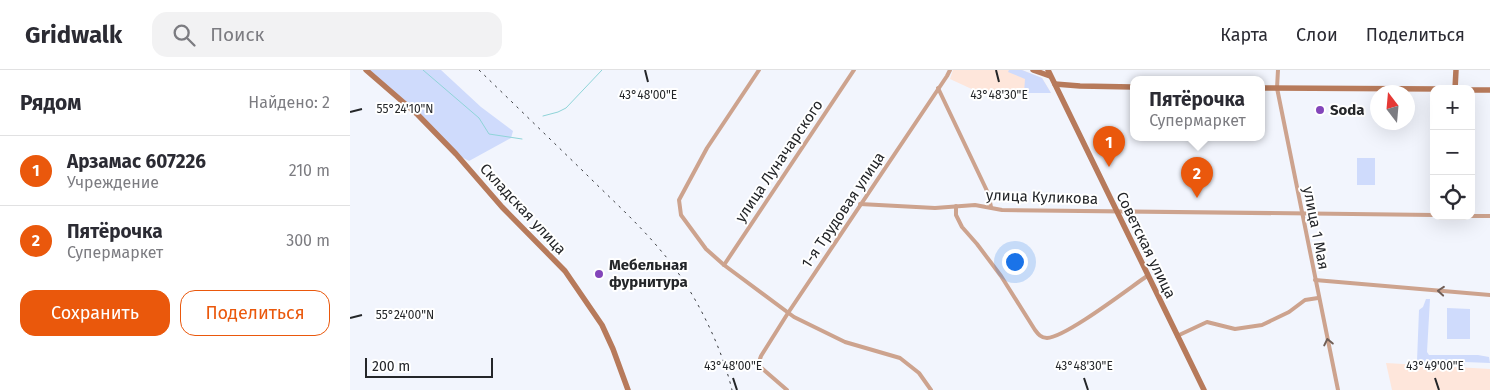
<!DOCTYPE html>
<html lang="ru">
<meta charset="utf-8">
<style>
:root{--surface:#fff;--page:#f2f2f3;--text:#2b2b33;--muted:#7c7c81;--line:#e1e1e2;--accent:#ea580c}
body{margin:0;font-family:"Fira Sans",sans-serif;background:var(--page);color:var(--text)}
.controls{position:absolute;right:15px;top:15px;display:grid;overflow:hidden;border-radius:10px;box-shadow:0 5px 20px #0002}
.controls button{width:45px;height:45px;display:grid;place-items:center;padding:0;border:0;border-bottom:1px solid var(--line);background:var(--surface);color:var(--text);font:25px sans-serif}
.compass{position:absolute;left:1020px;top:15px;width:45px;height:45px;border-radius:50%;background:var(--surface);box-shadow:0 5px 20px #0002;rotate:344deg}
.scale{position:absolute;left:15px;bottom:12px;width:128px;box-sizing:border-box;padding-left:5px;border:2px solid #242629;border-top:0;font-size:14px;line-height:18px;white-space:nowrap;color:#242629;-webkit-text-stroke:4px #fff;paint-order:stroke}
.you{position:absolute;left:664px;top:191px;width:18px;height:18px;margin:-12px;border:4px solid #fff;border-radius:50%;background:#1a73e8;box-shadow:0 0 0 8px #1a73e833}
.badge{display:grid;place-items:center;width:32px;height:32px;border-radius:50%;background:var(--accent);color:#fff;font-size:16px;font-weight:700}
.pin{position:absolute;translate:-50% -41px;filter:drop-shadow(0 1px 2px #0008)}
.pin::after{content:'';position:absolute;top:26px;width:18px;height:15px;background:inherit;clip-path:polygon(0 0,100% 0,50% 100%)}
.popup{position:absolute;left:780px;top:6px;width:135px;height:65px;box-sizing:border-box;display:grid;place-content:center;border-radius:10px;background:var(--surface);filter:drop-shadow(0 1px 4px #0005);font-size:16px;white-space:nowrap;color:var(--muted)}
.popup b{font-size:19px;color:var(--text)}
.popup::after{content:'';position:absolute;left:50%;top:100%;margin-left:-10px;border:10px solid transparent;border-top-color:var(--surface)}
.list{margin:0;padding:0;list-style:none}
h2{display:flex;justify-content:space-between;align-items:center;height:65px;margin:0;padding:0 20px;font-size:21px}
h2 small{font-size:16px;font-weight:400;color:var(--muted)}
.list li{display:grid;grid-template-columns:32px 1fr auto;gap:15px;align-items:center;box-sizing:border-box;height:70px;padding:0 20px;border-top:1px solid var(--line)}
.list b{display:block;font-size:19px;white-space:nowrap}
.list p{margin:0;font-size:16px;white-space:nowrap;color:var(--muted)}
.list em{font-size:16px;font-style:normal;color:var(--muted)}
.actions{display:flex;gap:10px;padding:15px 20px}
.actions a{flex:1;padding:11px 0;border:1px solid var(--accent);border-radius:15px;text-align:center;font-size:18px;color:var(--accent)}
.actions .main{background:var(--accent);color:#fff}
.icon{flex:none;width:28px;height:28px;fill:none;stroke:currentColor;stroke-width:2;stroke-linecap:round;stroke-linejoin:round}
.map{position:relative;flex:none;width:1140px;height:320px;overflow:hidden}
header{display:flex;align-items:center;gap:30px;box-sizing:border-box;height:70px;padding:0 25px;background:var(--surface);border-bottom:1px solid var(--line)}
header strong{font-size:24px}
nav{display:flex;gap:28px;margin-inline-start:auto;font-size:18px}
.search{width:350px;height:45px;background:var(--page);display:flex;align-items:center;gap:12px;box-sizing:border-box;padding:0 18px;border-radius:15px;color:var(--muted);font-size:19px}
main{display:flex}
aside{flex:1;background:var(--surface)}
.map>svg:first-child{display:block}
</style>
<header>
<strong>Gridwalk</strong>
<div class="search"><svg class="icon" aria-label="search" viewBox="0 0 24 24"><circle cx="10" cy="10" r="6"/><path d="M15 15l6 6"/></svg>Поиск</div>
<nav><a>Карта</a><a>Слои</a><a>Поделиться</a></nav>
</header>
<main>
<aside>
<h2>Рядом<small>Найдено: 2</small></h2>
<ul class="list">
<li><span class="badge">1</span><div><b>Арзамас 607226</b><p>Учреждение</p></div><em>210 m</em></li>
<li><span class="badge">2</span><div><b>Пятёрочка</b><p>Супермаркет</p></div><em>300 m</em></li>
</ul>
<div class="actions"><a class="main">Сохранить</a><a>Поделиться</a></div>
</aside>
<div class="map">
<svg width="1140" height="320" viewBox="0 0 1140 320">
<rect width="100%" height="100%" fill="#f2f5fd"/>
<g fill="#fee6db">
<path d="M603,0H672L692,8L701,23L626,21L600,9Z"/>
<path d="M1036,293L1140,299V320H1042Z"/>
</g>
<g fill="#cfdbfc">
<path d="M19,0H91L131,37L163,61L161,68L119,91L106,84Z"/>
<path d="M659,0H672L692,8L701,23H674L675,9L658,2Z"/>
<rect x="1007" y="88" width="18" height="27"/>
<path d="M1076,229H1080L1077,282L1079,285H1128L1139,287L1140,293L1115,292V296L1069,293L1067,291L1069,240L1073,237Z"/>
<path d="M1097,238L1120,239V269H1097Z"/>
</g>
<g fill="none" stroke-linecap="round" stroke-linejoin="round">
<g stroke="#8fd4d8" stroke-width="1">
<path d="M73,0L129,48L139,64L172,69"/>
<path d="M193,46L208,42L216,38L252,0"/>
</g>
<g stroke="#cda38e" stroke-width="4">
<path d="M409,0L357,78L329,130L331,145L356,179L374,195L444,247L495,272L550,288L569,303L581,320"/>
<path d="M928,0L927,18L988,320"/>
<path d="M588,18L638,123L641,137"/>
<path d="M510,134L585,138L625,135L652,140L1084,145"/>
<path d="M606,136V145L612,157L627,174L651,206L685,260C688,264 691,268 697,268C716,267 778,219 797,206"/>
<path d="M1121,146H1140"/>
<path d="M374,195L504,0"/>
<path d="M965,210L1140,225"/>
<path d="M827,266L857,252L885,259L912,255L939,242L955,230L968,228"/>
<path d="M437,320L408,295L411,286L438,243L597,6L600,0"/>
</g>
<g stroke="#b77a5b" stroke-width="5.5">
<path d="M16,0L68,45L106,84L152,137L215,201L252,255L263,279L278,320"/>
<path d="M683,0L700,6"/>
<path d="M698,0L854,320"/>
<path d="M705,14L730,16L783,17"/>
<path d="M911,18L1090,19"/>
<path d="M1105,19L1106,0"/>
<path d="M1121,20H1140"/>
</g>
<path stroke="#393b3f" stroke-width="1" stroke-dasharray="2.5 5" stroke-linecap="butt" d="M129,0C164,34 200,69 235,103C261,129 289,154 312,182C343,218 371,274 382,320"/>
</g>
<defs><path id="oneway-chevron" d="M-2-3.5L2.5 0L-2 3.5" fill="none" stroke-width="1.6" stroke-linecap="round" stroke-linejoin="round" transform="scale(1.25)"/></defs>
<g stroke="#705e56">
<use href="#oneway-chevron" transform="translate(1091 221) rotate(-175)"/>
<use href="#oneway-chevron" transform="translate(978 272) rotate(-102)"/>
</g>
<path fill="none" stroke="#242629" stroke-width="2" d="M295,0L298,12M646,0L649,12M0,42L12,39M0,248L12,245M383,308L387,320M734,308L738,320M1085,308L1089,320"/>
<g fill="#8345ba" stroke="#fff" stroke-width="2">
<circle cx="970" cy="40" r="5"/>
<circle cx="249" cy="204" r="5"/>
</g>
<g text-anchor="middle" stroke-width="4" stroke-linejoin="round" paint-order="stroke">
<g font-size="15" font-weight="bold" fill="#242629" stroke="#fff" text-anchor="start">
<text x="980" y="45">Soda</text>
<text x="259" y="200">Мебельная<tspan x="259" dy="17">фурнитура</tspan></text>
</g>
<g font-size="15" fill="#242629" stroke="#fff">
<text transform="translate(429 91) rotate(-56)" y="5">улица Луначарского</text>
<text transform="translate(692 127) rotate(2)" y="5">улица Куликова</text>
<text transform="translate(173 139) rotate(47)" y="5">Складская улица</text>
<text transform="translate(493 140) rotate(-56)" y="5">1-я Трудовая улица</text>
<text transform="translate(966 158) rotate(79)" y="5">улица 1 Мая</text>
<text transform="translate(796 175) rotate(64)" y="5">Советская улица</text>
</g>
</g>
<g font-size="12" text-anchor="middle" fill="#242629" stroke="#fff" stroke-width="4" stroke-linejoin="round" paint-order="stroke">
<text x="298" y="29">43°48'00"E</text>
<text x="649" y="29">43°48'30"E</text>
<text x="55" y="43">55°24'10"N</text>
<text x="55" y="249">55°24'00"N</text>
<text x="383" y="300">43°48'00"E</text>
<text x="734" y="300">43°48'30"E</text>
<text x="1085" y="300">43°49'00"E</text>
</g>
</svg>
<div class="controls">
<button>+</button>
<button>−</button>
<button><svg class="icon" aria-label="locate" viewBox="0 0 24 24"><circle cx="12" cy="12" r="6"/><path d="M12 2v4M12 18v4M2 12h4M18 12h4"/></svg></button>
</div>
<svg class="compass" viewBox="-18 -18 36 36"><path d="M0-13l5 13h-10z" fill="#e53935"/><path d="M0 13l5-13h-10z" fill="#7c7c81"/></svg>
<div class="scale">200 m</div>
<div class="you"></div>
<div class="pin badge" style="left:759px;top:97px">1</div>
<div class="pin badge" style="left:847px;top:128px">2</div>
<div class="popup"><b>Пятёрочка</b>Супермаркет</div>
</div>
</main>
